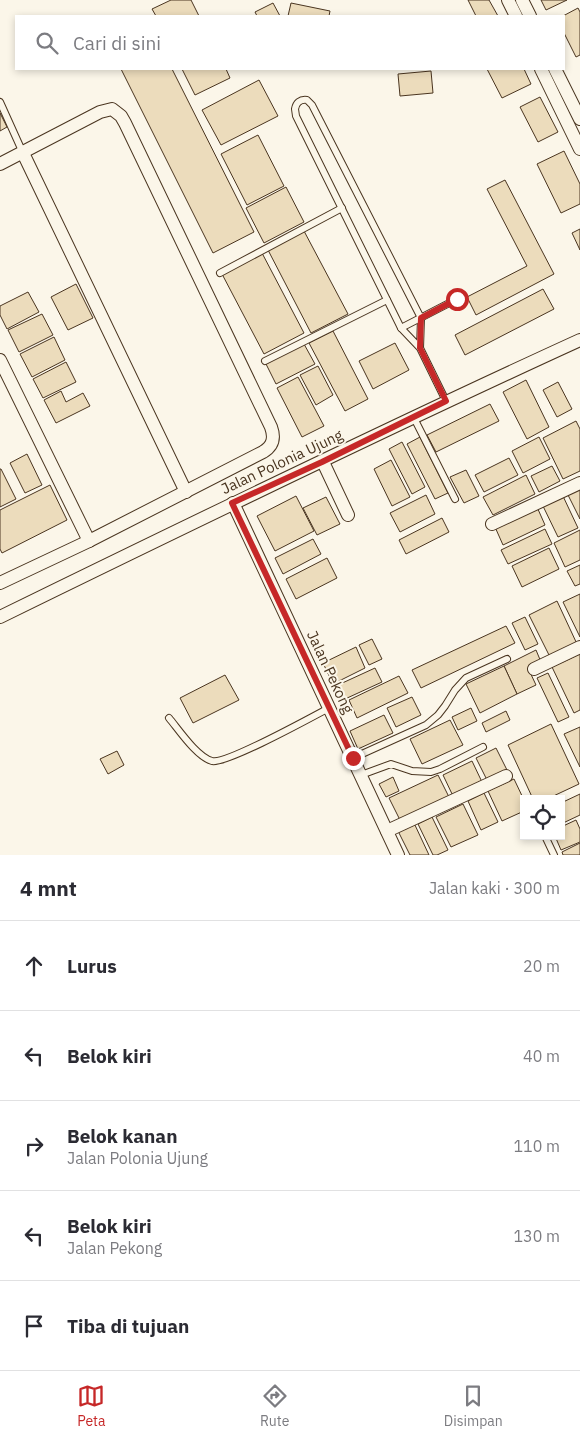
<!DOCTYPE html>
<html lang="id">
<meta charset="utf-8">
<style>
:root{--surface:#fff;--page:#f2f2f3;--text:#2b2b33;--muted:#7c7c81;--line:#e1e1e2;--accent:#c62828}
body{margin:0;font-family:"IBM Plex Sans",sans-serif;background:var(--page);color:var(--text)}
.controls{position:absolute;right:15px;bottom:15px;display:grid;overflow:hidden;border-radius:0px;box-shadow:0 2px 8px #0003}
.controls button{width:45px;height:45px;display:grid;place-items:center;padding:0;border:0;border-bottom:1px solid var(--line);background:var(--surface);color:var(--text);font:25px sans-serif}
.stop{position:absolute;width:15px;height:15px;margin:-11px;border:4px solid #c62828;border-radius:50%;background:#fff}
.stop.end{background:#c62828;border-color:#fff;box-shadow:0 1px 5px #0008}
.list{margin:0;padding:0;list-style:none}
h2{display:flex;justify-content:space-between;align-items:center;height:65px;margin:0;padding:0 20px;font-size:21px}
h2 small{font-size:16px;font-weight:400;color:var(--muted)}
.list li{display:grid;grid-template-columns:32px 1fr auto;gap:15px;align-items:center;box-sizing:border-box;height:90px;padding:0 20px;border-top:1px solid var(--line)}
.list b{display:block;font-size:19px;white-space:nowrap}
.list p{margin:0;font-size:16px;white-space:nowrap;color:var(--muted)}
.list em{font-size:16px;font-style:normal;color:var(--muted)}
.icon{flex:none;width:28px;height:28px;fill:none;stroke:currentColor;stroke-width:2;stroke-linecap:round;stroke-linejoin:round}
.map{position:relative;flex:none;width:580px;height:855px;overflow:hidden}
.search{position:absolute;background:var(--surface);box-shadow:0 2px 8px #0003;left:15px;right:15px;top:15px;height:55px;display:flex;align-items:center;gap:12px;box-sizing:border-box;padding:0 18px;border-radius:0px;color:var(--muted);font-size:19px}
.sheet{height:515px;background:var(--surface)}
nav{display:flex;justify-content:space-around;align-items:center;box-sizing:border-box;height:70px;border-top:1px solid var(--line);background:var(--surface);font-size:14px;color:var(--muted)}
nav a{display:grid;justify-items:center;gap:2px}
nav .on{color:var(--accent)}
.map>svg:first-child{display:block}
</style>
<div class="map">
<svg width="580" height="855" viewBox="0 0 580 855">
<rect width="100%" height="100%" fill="#fbf6e9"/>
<g fill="#ecdcbc" stroke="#4a3520">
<path d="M171,0H191L199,16H156L152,9Z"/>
<path d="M468,0H489L498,16H476Z"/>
<path d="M541,0H567L546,10Z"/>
<path d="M273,3L280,16H257L255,12Z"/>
<path d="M291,3L330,11L329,16H288Z"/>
<path d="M578,8L580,12V55L576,57L564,33V16H563Z"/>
<path d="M121,69H172L254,232L213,253Z"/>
<path d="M182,69H226L230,78L195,95Z"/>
<path d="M487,69H524L531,84L502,98Z"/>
<path d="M431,71L433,93L400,96L398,74Z"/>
<path d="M259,80L278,116L221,145L202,110Z"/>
<path d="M540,97L558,132L538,142L520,107Z"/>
<path d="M0,113L7,127L0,131Z"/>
<path d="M258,135L284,186L247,205L221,154Z"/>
<path d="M564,151L580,184V204L561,213L537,164Z"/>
<path d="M505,180L554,274L476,315L467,297L527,266L487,189Z"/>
<path d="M286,187L304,222L264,243L246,208Z"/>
<path d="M580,229V250L572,233Z"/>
<path d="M304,231L348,314L311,333L268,250Z"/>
<path d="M262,253L304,333L264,354L222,274Z"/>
<path d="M76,284L93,318L68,330L51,297Z"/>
<path d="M543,289L554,309L465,355L455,335Z"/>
<path d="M28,292L39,312L7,329L0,315V306Z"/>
<path d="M42,314L53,335L19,352L8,330Z"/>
<path d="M333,331L368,399L345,411L309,343Z"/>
<path d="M54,337L65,360L32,377L20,354Z"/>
<path d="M395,343L409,370L373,389L359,361Z"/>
<path d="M304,344L315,364L276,384L266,364Z"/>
<path d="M66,362L76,382L43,398L33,379Z"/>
<path d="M318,366L333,395L316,405L300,375Z"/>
<path d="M298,377L324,426L302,437L277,388Z"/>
<path d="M526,380L549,427L527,439L503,392Z"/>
<path d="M558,382L572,409L557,417L543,390Z"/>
<path d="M61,391L66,402L83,393L90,406L56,423L44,400Z"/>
<path d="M490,404L499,421L436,452L427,435Z"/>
<path d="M576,421L580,429V471L563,479L543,438Z"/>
<path d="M420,437L448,493L435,499L407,444Z"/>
<path d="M539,437L550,459L523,473L512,451Z"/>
<path d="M402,442L425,487L412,494L389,449Z"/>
<path d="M27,454L42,485L25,493L10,463Z"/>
<path d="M509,458L518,475L484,492L475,475Z"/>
<path d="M391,460L410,497L392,506L374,469Z"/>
<path d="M552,466L560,481L539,492L531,476Z"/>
<path d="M0,469H1L16,499L0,507Z"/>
<path d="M466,470L479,496L464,503L450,477Z"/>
<path d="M526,475L535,494L493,515L483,497Z"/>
<path d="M50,485L67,520L2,553L0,549V510Z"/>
<path d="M580,489V519L568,495Z"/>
<path d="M562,494L578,528L558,537L542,504Z"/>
<path d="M426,495L435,514L400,532L390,513Z"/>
<path d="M296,496L314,531L275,551L257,516Z"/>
<path d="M326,497L340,524L317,535L303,508Z"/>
<path d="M537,507L545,525L503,545L495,527Z"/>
<path d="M442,518L449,532L406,554L399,540Z"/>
<path d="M545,529L552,544L508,564L501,550Z"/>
<path d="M580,530V560L565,567L554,543Z"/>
<path d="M313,539L321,554L283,574L275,558Z"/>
<path d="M549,548L559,569L522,587L512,566Z"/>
<path d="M327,558L337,578L296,599L286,579Z"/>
<path d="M580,565V584L575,586L567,571Z"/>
<path d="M580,594V637L563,602Z"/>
<path d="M557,601L577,644L550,657L529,615Z"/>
<path d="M525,617L538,644L525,650L512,623Z"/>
<path d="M506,626L515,643L421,688L412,670Z"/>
<path d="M372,639L382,659L369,665L359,645Z"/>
<path d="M356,647L365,668L333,684L323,663Z"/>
<path d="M536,650L541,662L528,668L536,685L517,694L504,666Z"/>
<path d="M580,654V710L574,713L552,667Z"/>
<path d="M504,666L517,694L480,713L466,684Z"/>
<path d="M375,668L382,682L345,699L338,685Z"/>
<path d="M548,673L569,717L558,722L537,678Z"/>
<path d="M225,675L239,700L193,723L180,698Z"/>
<path d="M399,676L408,693L357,718L349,700Z"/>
<path d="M412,697L421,715L396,727L387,708Z"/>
<path d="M471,708L477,721L458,730L452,717Z"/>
<path d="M506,711L510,720L486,732L482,723Z"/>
<path d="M384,715L393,733L358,749L350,731Z"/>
<path d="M450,720L463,745L422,764L410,739Z"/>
<path d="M551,724L579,784L547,799H533L508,745Z"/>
<path d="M580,727V767L564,734Z"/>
<path d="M496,748L508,772L488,782L476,758Z"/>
<path d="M117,751L124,765L108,774L100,759Z"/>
<path d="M472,761L482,782L453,796L443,775Z"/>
<path d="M438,775L449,797L400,820L389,798Z"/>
<path d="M393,777L399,791L386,797L379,784Z"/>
<path d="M514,779L524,800V811L502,821L488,791Z"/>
<path d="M484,793L498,822L481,830L468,801Z"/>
<path d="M580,794V815L561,824V803Z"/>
<path d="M463,804L478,835L451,847L436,817Z"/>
<path d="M432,817L448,850L437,855H433L418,824Z"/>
<path d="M576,820L580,829V842L561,850L555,836H561V827Z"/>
<path d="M414,823L429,855H410L398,831Z"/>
<path d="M580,843V855H563L562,852Z"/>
</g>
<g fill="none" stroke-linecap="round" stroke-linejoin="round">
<g stroke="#4a3520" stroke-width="8">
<g id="lane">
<path d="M0,102L23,153"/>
<path d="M220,273L342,208"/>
<path d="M401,328L457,299"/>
<path d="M420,348L421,318L312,105L307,100C300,99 296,103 295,109L296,116L401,328L420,348L446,401"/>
<path d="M265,361L387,300"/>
<path d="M414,418L455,499"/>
<path d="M169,718C179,730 197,757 212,761C225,765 312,717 329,708"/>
<path d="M353,758L426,725L438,715L445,706L455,690L466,678L507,659"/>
<path d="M361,775L391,764L412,771L431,772L440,769L483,747"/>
<path d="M545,836L554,855"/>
</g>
</g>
<g stroke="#4a3520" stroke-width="14">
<g id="street">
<path d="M508,0L516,16"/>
<path d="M522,0L530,16"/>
<path d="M541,69L580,149"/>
<path d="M555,69L580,119"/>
<path d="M23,153L186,492"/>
<path d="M0,164L100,112L112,109L121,116L125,123L271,427C275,438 273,446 263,452L89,541L0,583"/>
<path d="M0,360L89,541"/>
<path d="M323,462L348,515"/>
<path d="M233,503L398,855"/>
<path d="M492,524L580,483"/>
<path d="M0,617C192,523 385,429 580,340"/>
<path d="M534,669L580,647"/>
<path d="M387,831L506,776"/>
</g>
</g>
<use href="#lane" stroke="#fbf6e9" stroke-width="6"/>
<use href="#street" stroke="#fbf6e9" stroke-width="12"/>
</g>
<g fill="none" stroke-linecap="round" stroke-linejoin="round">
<path stroke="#c62828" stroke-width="6" d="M353,758L232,503L322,462L446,401L420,348L421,318L457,299"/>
</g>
<g text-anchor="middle" stroke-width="4" stroke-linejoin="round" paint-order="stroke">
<g font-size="15" fill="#4a3520" stroke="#fbf6e9">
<text transform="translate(282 462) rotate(-25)" y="5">Jalan Polonia Ujung</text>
<text transform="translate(330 672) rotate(65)" y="5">Jalan Pekong</text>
</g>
</g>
</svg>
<div class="controls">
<button><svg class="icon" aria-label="locate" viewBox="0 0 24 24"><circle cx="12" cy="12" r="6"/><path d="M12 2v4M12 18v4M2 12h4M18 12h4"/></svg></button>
</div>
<div class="stop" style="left:457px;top:299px"></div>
<div class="stop end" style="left:353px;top:758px"></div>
<div class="search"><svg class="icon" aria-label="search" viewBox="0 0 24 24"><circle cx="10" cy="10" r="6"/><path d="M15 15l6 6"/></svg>Cari di sini</div>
</div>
<section class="sheet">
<h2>4 mnt<small>Jalan kaki · 300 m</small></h2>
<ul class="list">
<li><svg class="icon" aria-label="ahead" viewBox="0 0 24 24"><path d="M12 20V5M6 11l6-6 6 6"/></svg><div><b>Lurus</b></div><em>20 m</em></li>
<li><svg class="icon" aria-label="left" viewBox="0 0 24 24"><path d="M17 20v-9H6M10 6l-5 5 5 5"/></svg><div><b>Belok kiri</b></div><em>40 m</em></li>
<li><svg class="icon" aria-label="right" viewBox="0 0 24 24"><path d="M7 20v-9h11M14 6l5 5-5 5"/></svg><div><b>Belok kanan</b><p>Jalan Polonia Ujung</p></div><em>110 m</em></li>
<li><svg class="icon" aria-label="left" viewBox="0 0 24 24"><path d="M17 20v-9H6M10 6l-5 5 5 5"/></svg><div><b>Belok kiri</b><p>Jalan Pekong</p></div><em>130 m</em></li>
<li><svg class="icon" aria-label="arrive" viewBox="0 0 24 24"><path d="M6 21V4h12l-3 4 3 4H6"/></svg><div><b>Tiba di tujuan</b></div></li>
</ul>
</section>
<nav>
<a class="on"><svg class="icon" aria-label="map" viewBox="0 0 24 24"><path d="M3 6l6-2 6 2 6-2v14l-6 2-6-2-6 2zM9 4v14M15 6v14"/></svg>Peta</a>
<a><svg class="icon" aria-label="directions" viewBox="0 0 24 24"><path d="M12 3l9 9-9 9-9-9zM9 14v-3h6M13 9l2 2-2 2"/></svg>Rute</a>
<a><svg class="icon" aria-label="saved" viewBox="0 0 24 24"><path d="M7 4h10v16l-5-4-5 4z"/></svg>Disimpan</a>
</nav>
